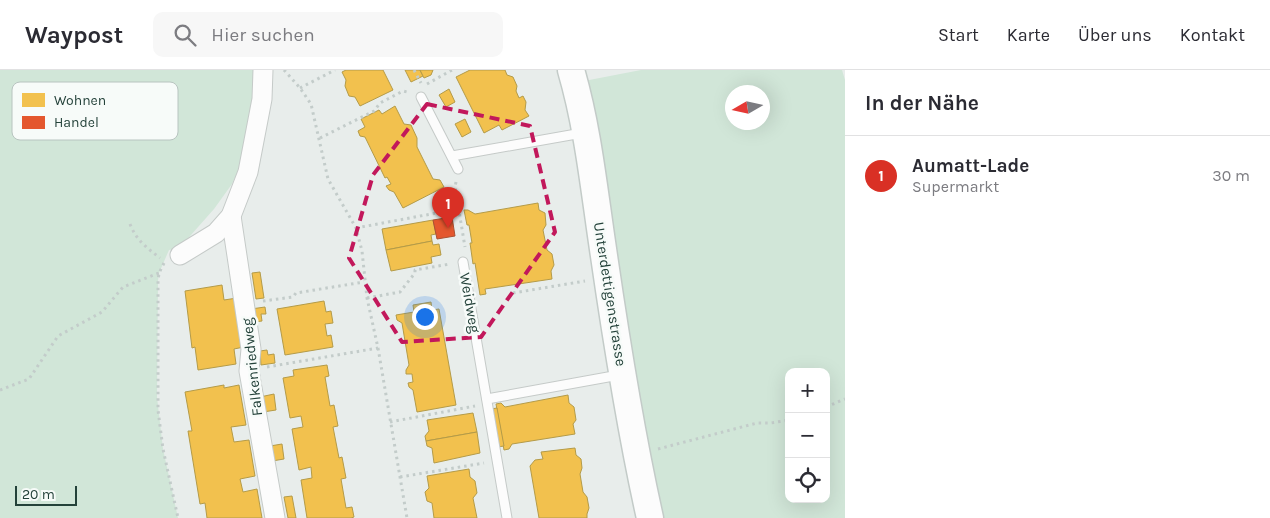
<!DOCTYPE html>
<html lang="de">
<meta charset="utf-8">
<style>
:root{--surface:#fff;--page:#f7f7f7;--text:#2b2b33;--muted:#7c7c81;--line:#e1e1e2;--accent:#d93025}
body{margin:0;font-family:Karla,sans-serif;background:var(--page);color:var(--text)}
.controls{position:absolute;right:15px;bottom:15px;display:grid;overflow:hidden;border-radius:10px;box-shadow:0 5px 20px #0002}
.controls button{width:45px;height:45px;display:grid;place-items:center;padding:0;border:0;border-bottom:1px solid var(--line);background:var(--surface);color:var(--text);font:25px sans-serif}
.compass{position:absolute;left:725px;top:15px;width:45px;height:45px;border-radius:50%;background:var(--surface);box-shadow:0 5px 20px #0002;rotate:261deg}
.scale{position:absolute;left:15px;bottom:12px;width:62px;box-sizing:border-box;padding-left:5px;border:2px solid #24423a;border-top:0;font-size:14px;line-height:18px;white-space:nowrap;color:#24423a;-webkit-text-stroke:4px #f7fbf9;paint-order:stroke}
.you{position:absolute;left:424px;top:246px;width:18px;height:18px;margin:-12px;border:4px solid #fff;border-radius:50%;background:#1a73e8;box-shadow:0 0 0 8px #1a73e833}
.badge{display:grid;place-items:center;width:32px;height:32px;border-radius:50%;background:var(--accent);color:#fff;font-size:16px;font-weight:700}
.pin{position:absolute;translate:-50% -41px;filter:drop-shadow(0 1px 2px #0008)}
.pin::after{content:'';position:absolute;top:26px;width:18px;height:15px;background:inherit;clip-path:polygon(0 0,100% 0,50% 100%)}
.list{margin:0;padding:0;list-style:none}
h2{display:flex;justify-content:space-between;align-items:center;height:65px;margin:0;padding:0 20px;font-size:21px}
h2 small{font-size:16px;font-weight:400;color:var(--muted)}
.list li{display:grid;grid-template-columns:32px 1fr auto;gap:15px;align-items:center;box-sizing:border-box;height:80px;padding:0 20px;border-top:1px solid var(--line)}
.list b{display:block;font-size:19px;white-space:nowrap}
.list p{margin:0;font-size:16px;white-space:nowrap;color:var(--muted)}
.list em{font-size:16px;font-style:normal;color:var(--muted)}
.icon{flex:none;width:28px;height:28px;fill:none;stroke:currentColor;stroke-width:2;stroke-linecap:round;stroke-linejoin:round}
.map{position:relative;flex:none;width:845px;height:448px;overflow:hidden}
header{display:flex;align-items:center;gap:30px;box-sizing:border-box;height:70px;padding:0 25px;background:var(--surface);border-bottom:1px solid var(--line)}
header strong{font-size:24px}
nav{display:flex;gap:28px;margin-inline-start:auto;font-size:18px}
.search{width:350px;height:45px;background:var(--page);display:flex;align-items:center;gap:12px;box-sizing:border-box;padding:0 18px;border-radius:10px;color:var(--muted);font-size:19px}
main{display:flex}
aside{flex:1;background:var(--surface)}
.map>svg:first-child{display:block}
</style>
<header>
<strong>Waypost</strong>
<div class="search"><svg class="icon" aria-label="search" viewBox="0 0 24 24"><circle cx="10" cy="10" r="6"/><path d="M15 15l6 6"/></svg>Hier suchen</div>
<nav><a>Start</a><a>Karte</a><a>Über uns</a><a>Kontakt</a></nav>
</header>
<main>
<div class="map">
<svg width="845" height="448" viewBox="0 0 845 448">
<rect width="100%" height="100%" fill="#e8edeb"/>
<g fill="#d1e6d8" fill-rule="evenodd">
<path d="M0,0H257L243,90L232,114L214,139L183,174L178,178L169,180L159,203L158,211L157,327L163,379L178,448H0Z"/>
<path d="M641,0H842L845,10V448H660L584,11ZM732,22H762V52H732ZM789,302H826V429H789Z"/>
</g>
<g fill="#f2c14e" stroke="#b49b48">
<path d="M346,0H383L393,20L360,36L355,27L349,26L345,16L346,10L342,2Z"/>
<path d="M405,0H420L423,6L411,12Z"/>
<path d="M420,0H433L431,5L424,8Z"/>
<path d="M470,0H505L507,5L513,7L517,16L516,21L519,28L523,26L526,32L525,40L529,46L502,60L499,55L484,63L456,7Z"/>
<path d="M449,19L455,32L446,37L439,25Z"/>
<path d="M395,36L404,54L411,55L417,68V77L433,109L440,110L444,117L403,138L394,122L389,120L386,116L391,114L387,107L385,108L365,67L360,66L358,61L365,57L361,49L379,40L382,44Z"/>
<path d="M465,49L471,62L462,67L455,54Z"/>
<path d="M538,133L539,140L545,143L546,155L543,160L547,180L552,184L554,195L551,201L552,209L485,219L486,224L480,225L475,193L473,194L470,173H472L469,155H467L464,140H468L475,144Z"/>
<path d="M433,150L436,164L431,165L432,171L386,180L382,159Z"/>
<path d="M432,171L433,175L439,174L441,185L431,187L432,193L391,201L386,180Z"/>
<path d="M260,202L264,228L256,229L252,203Z"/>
<path d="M222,215L224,230L237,228L244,277L234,279L236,294L198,300L195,277L192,278L185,221Z"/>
<path d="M324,231L326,242L331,241L333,253L325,254L327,266L331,265L333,277L285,285L277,239Z"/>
<path d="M431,232L432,240L439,239L456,335L417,342L413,320L409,317L408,313L413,312L412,304H406V300L409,295L402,253L397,250L396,245L414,242L413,235Z"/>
<path d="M265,237L266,244H261L262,251L254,252L251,239Z"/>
<path d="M267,280L268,285L274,284L275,293L261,295L260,281Z"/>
<path d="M327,295L329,306L325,307L330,336L334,335L338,356L333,357L339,388L342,387L346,408L341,409L346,438L352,437L354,447L351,448H307L301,410L312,408L311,397L299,400L292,359L303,357L301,346L290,348L283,308L294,306L293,300Z"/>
<path d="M224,315V318L239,315L246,355L231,357L234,372L249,370L255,406L240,409L243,422L257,419L262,448H207L205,433L200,434L188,361H192L185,322Z"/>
<path d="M274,324L276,340L263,342L260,327Z"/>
<path d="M568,325L569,333L574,337L576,350L573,354L575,364L512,374L509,379L504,380L496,334L501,333L505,337Z"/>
<path d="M497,338L504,376L491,378L485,340Z"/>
<path d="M473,343L477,362L426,371L425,366L429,361L427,350Z"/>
<path d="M477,362L480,383L434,393L432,378L427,376L426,371Z"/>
<path d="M282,374L284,389L272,391L270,376Z"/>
<path d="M575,378L576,385L581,389L582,398L580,404L583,422L587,427L589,438L587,444V448H539L530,396L535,390L543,389L541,382Z"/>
<path d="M469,399L470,407L475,411L477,423L473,428L477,448H434L432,433L427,431L425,422L429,418L427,406Z"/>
<path d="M292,426L296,448H288L284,427Z"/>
</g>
<path fill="#e4572e" stroke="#aa5132" d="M452,147L455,166L437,169L433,150Z"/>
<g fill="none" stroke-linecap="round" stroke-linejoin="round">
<g stroke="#c5cac8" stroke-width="11">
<g id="lane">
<path d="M421,27L458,99"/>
<path d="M452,86L582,63"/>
<path d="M463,192L507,448"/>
<path d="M487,329L619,305"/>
</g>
</g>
<g stroke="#c5cac8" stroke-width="21">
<g id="street">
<path d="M231,146L251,279L249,301L275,448"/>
<path d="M180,185L216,163L231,146L248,102L262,29L263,0"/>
</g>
</g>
<g stroke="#c3cbc8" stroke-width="29">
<path id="secondary" d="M571,0C588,58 594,119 603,179C616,269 630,359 650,448"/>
</g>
<g stroke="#c3ccca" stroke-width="3" stroke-dasharray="2.5 4" stroke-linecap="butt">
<path d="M284,0L300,18L311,34L328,109L356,158L362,181L367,228L378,278L407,448"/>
<path d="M414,0L421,13"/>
<path d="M427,14L452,0"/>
<path d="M300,18L335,0"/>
<path d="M320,68L374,41L380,33L403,21L407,22"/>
<path d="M456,112L455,117L465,177"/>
<path d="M130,154C136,170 147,178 160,188"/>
<path d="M356,158L458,139"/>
<path d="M164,193L159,203L158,211V340L163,379L178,448"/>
<path d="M513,223L585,211"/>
<path d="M367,228L400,222L415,203V200L450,194"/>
<path d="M263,231L293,227L296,223L364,212"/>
<path d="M267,297L378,278"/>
<path d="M0,320L29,309L58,266L102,242L123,217L159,203"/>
<path d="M826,337L845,329"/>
<path d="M390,352L475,336"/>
<path d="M658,379L757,353H771L789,350"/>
<path d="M400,407L484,393"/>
</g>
<use href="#lane" stroke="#fcfcfc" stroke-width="9"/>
<use href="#street" stroke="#fcfcfc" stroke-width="19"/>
<use href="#secondary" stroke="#fcfcfc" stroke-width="26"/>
</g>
<path fill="none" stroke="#c2185b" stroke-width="4" stroke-dasharray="10 6" stroke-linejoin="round" d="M427,34L530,56L555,162L481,267L402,272L349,188L373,105Z"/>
<g text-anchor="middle" stroke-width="5" stroke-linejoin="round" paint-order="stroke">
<g font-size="15" fill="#24423a" stroke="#f7fbf9">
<text transform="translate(610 224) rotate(81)" y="5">Unterdettigenstrasse</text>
<text transform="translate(470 233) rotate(80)" y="5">Weidweg</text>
<text transform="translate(252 297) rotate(-96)" y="5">Falkenriedweg</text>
</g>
</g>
<rect x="12" y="12" width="166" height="58" rx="8" fill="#f7fbf9" stroke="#b8c4c0" stroke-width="1"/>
<rect x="22" y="23" width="23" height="14" fill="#f2c14e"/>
<rect x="22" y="46" width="23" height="13" fill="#e4572e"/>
<g font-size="14" fill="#24423a">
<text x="54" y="35">Wohnen</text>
<text x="54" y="57">Handel</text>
</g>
</svg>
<div class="controls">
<button>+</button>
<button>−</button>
<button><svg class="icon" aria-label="locate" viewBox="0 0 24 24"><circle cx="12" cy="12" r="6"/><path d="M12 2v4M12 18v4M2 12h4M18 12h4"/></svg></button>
</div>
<svg class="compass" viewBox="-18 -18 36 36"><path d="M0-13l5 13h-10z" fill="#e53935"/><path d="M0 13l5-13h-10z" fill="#7c7c81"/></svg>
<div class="scale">20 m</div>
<div class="you"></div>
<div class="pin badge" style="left:448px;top:158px">1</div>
</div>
<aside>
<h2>In der Nähe<small></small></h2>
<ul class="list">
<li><span class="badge">1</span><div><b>Aumatt-Lade</b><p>Supermarkt</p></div><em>30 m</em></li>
</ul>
</aside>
</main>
